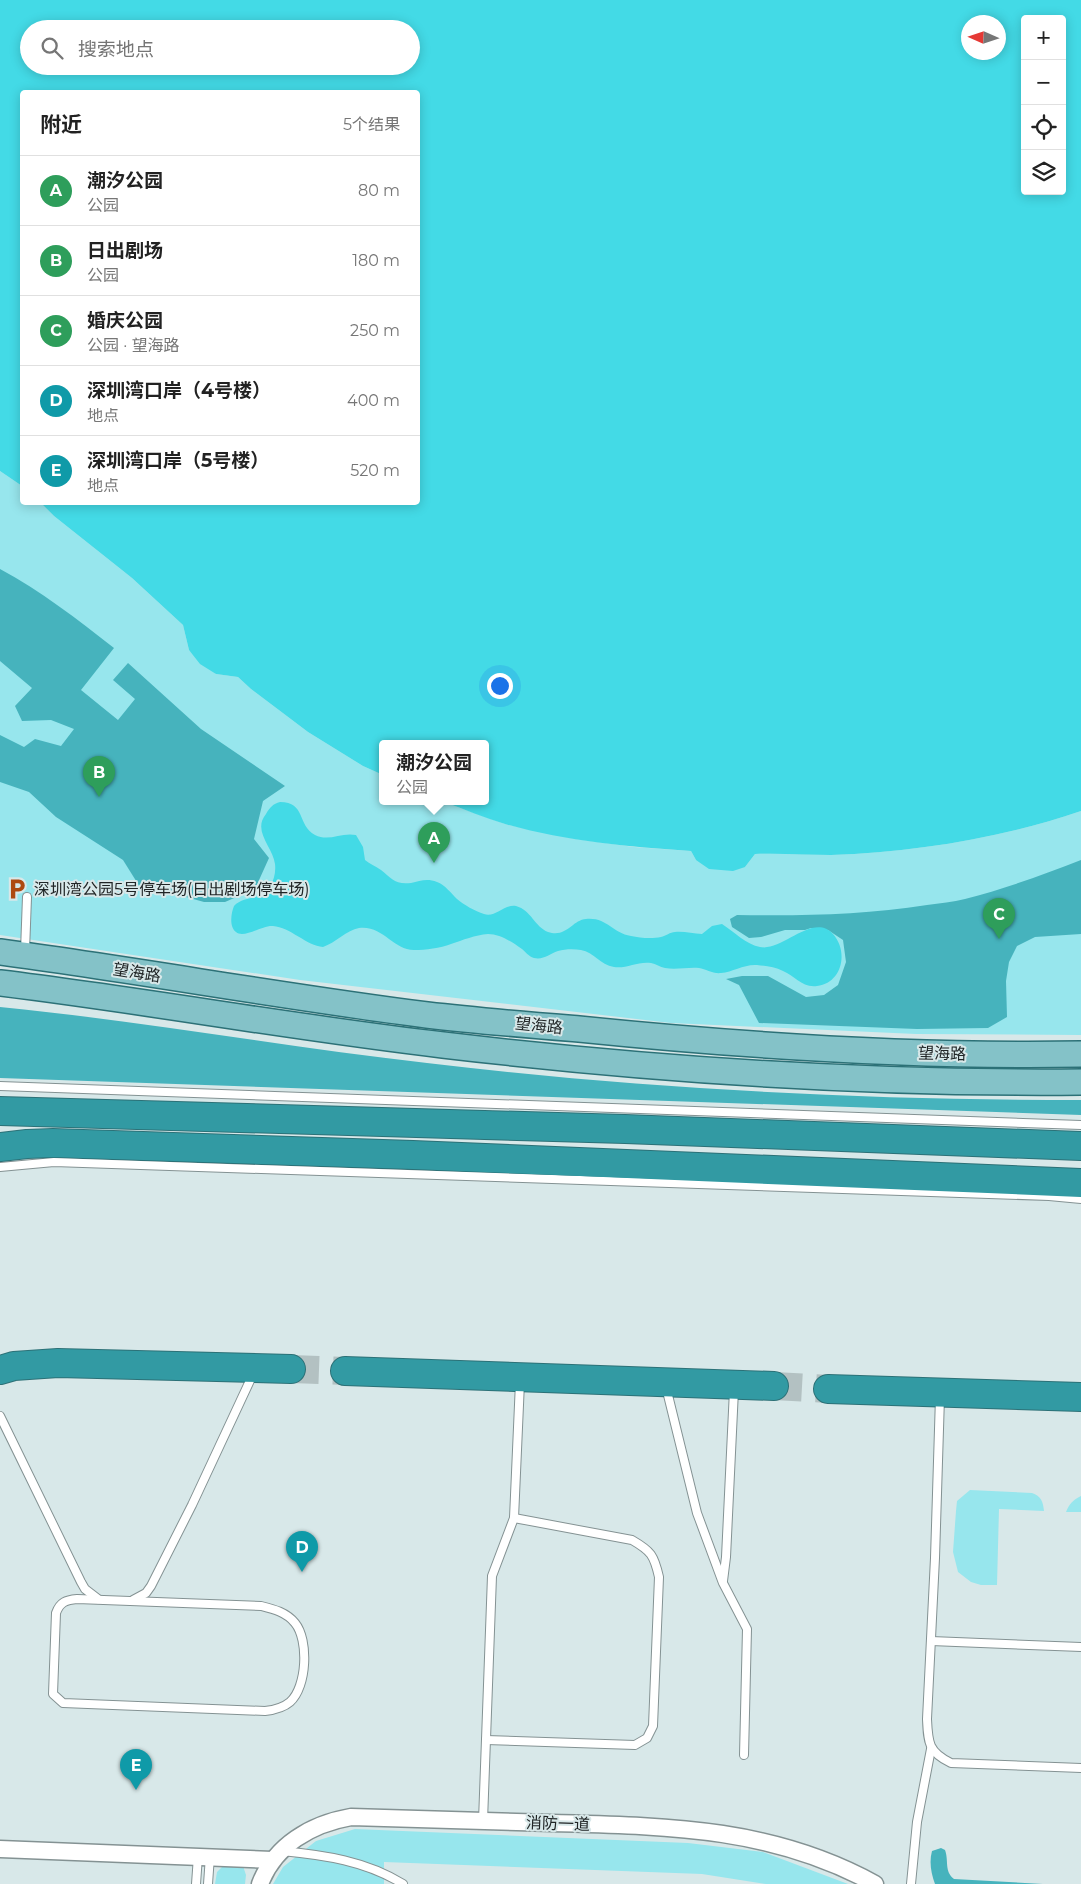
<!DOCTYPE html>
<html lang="zh">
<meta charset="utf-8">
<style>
:root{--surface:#fff;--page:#f2f2f2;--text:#222;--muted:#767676;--line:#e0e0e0;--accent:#111827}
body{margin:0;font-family:Montserrat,"Noto Sans SC",sans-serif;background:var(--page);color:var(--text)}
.controls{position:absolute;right:15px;top:15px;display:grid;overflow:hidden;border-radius:5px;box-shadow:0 2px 12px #0003}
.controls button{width:45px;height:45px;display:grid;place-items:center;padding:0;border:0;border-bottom:1px solid var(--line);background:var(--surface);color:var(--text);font:25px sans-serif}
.compass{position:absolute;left:961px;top:15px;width:45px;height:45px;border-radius:50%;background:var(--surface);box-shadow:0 2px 12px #0003;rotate:273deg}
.you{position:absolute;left:499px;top:685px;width:18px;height:18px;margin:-12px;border:4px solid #fff;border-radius:50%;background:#1a73e8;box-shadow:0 0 0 8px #1a73e833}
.badge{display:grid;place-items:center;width:32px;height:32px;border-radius:50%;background:var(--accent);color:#fff;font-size:16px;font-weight:700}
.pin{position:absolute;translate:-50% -41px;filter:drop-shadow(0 1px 2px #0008)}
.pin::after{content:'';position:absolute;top:26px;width:18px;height:15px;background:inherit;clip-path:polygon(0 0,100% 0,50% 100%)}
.popup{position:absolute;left:379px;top:740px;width:110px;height:65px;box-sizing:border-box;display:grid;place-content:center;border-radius:5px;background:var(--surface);filter:drop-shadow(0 1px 4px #0005);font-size:16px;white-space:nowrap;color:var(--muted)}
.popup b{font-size:19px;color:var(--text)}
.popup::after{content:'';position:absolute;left:50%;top:100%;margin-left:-10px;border:10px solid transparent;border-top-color:var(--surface)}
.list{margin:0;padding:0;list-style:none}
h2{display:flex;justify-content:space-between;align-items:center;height:65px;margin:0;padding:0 20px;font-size:21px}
h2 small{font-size:16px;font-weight:400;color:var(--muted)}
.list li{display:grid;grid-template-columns:32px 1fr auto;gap:15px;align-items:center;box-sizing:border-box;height:70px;padding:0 20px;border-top:1px solid var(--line)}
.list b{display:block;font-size:19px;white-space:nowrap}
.list p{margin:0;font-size:16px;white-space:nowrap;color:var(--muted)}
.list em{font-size:16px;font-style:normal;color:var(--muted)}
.icon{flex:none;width:28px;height:28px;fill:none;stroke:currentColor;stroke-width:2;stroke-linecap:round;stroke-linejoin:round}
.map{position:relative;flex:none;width:1081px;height:1884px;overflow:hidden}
.search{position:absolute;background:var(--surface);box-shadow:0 2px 12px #0003;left:20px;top:20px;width:400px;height:55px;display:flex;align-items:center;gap:12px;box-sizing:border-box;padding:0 18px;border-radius:28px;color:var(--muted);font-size:19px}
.panel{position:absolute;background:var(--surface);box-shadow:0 2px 12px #0003;left:20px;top:90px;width:400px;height:415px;border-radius:5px}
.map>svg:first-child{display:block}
</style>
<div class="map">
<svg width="1081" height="1884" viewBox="0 0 1081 1884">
<rect width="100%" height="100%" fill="#d8e8e9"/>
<g fill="#97e6ed">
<path d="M0,471L22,486V502L41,503L54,516L132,578L183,625L189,650L216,674L238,677L251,689L308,732L363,766L383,775V802H444L505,824L576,839L634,847L691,851L696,860L745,867L755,854C781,853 806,855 831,855C915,852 1002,838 1081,811V1035L916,1034L671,1023L300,980L0,935Z"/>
<path d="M970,1490L1032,1493C1041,1496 1043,1501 1044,1511L999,1509L997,1585H981L971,1582L958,1572L953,1552L956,1511L957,1501Z"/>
<path d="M1081,1496V1512H1066C1069,1504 1073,1500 1081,1496Z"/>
<path d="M355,1829L688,1843L763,1852L848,1884H766L702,1874L384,1862V1884H273L283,1867L316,1841Z"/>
<path d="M225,1864L243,1866L246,1875L245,1884H215L217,1872Z"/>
</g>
<g fill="#46b3bd">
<path d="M0,569C41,591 77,619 114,648L81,690L118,720L135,699L113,680L128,663L201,729L285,786L263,801L254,839L269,858L255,889L225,902H204L179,895L143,892L123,860L56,817L29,792L0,782V735L24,747L35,739L61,746L74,729L51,720L22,721L15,706L32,688L0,661Z"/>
<path d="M1081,860V934L1035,937L1017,946L1009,962L1006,981L1007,1017L988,1028L917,1029L759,1023L739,985L726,979L742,976H768L806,997L824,995L838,985L846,962L843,940L828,930L811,928L805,930H785L761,937L749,938L732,927L730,919L737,915C801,916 864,915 927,905C940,903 953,902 965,899C1004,889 1043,875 1081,860Z"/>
<path d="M0,1007C143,1021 285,1047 427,1063C644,1089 863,1100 1081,1100V1115L0,1078Z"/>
<path d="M941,1848L945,1850C949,1861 944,1871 954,1879L1043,1884H935C931,1873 929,1862 932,1851Z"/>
</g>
<g fill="#43dae6" fill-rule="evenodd">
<path d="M0,0H1081V811C1002,838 915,852 831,855C806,855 781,853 755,854L745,867L733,871L709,869L696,860L691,851C628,847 565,841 505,824C485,818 464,809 444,802H485V744H383V775L363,766L308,732L251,689L238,677L216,674L200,664L189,650L183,625L132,578L54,516L41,503L418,502V92H22V486L0,471ZM1025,19H1062V191H1025ZM968,22H998V52H968ZM29,29H411V66H29Z"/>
<path d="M280,802C306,802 297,825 315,835C329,842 341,832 356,835L363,847L365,860C370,864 375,866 381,870C391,878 395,885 411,883C420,881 427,878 437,882C445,885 451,893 457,899C464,905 475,911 484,914C495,918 504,904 516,906C531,910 535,927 548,932C567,938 572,920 586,919C607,917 612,933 631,936C640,938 652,939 661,937C666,936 670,932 675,932C684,931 693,934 702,934L712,926L722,924C733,931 747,945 760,947C782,952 813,912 833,934C849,952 842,983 817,986C802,988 795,976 783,971C775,967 766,966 757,965C744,964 733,972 721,973C713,974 706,969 699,968C688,967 676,970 665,968C660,967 656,964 651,963C638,961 626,969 614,967C600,965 594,952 581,950C574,949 565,949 558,951C549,954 544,960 534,958C528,956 526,952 522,949C512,942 500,934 488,934C475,935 463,940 451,944C440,948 426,950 414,950C393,950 383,925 359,928C347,930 335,943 323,947C307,946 290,927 273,926C262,925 244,939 236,932C229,927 231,913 234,906C244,895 262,901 270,887C274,880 276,872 275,864C273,847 252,831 266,814C270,807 273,804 280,802Z"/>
</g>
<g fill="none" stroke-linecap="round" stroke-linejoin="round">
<g stroke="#b3c1c2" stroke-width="28" stroke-dasharray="28 14" stroke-linecap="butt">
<path d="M291,1369L345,1371"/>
<path d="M774,1386L828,1389"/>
</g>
<g stroke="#849293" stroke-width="10">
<g id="lane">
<path d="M25,951L27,897"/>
<path d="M0,1086L1081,1125"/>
<path d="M0,1167L54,1162L1049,1196L1081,1199"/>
<path d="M666,1387L697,1513L723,1583L747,1629L744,1755"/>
<path d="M940,1397L935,1558L927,1719C928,1742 928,1752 951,1763L1081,1768"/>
<path d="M0,1416L81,1582L85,1589L98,1599"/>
<path d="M723,1581L726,1557L734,1390"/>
<path d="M77,1599L261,1606C273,1609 286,1612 295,1623C309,1640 307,1687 290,1702C283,1708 274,1710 265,1711L63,1703L53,1694L56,1613C60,1602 66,1600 77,1599Z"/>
<path d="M133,1600L146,1593L151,1586L192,1505L254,1372"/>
<path d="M931,1641L1081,1647"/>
<path d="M486,1740L635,1745L647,1738L653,1726L659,1577C654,1555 651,1551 632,1540L514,1518"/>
<path d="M483,1821L492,1576L514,1518L520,1382"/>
<path d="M282,1851C324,1855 366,1861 403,1884"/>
<path d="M196,1884L198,1856"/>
<path d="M208,1884L210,1856"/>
<path d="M911,1884L917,1822L931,1749"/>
</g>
</g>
<g stroke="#849293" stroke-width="19">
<g id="street">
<path d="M0,1849L272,1860"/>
<path d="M260,1884C275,1845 311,1824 351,1817C418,1819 484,1821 551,1823C666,1826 772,1827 875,1884"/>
</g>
</g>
<g stroke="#2c7177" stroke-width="28">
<g id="primary">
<path d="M0,952C143,971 284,997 427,1015C478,1021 529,1025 579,1029C746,1046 914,1057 1081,1054"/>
<path d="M0,983C148,1001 295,1028 443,1045C655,1070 868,1084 1081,1082"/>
</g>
</g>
<g stroke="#2c7177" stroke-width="30">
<g id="highway">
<path d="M0,1111L625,1129L1081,1146"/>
<path d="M0,1147L27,1144L53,1143L413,1155L1081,1183"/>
<path d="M0,1370L14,1366L58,1363L291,1369"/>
<path d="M345,1371L774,1386"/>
<path d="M828,1389L1081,1397"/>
</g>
</g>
<use href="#lane" stroke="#fff" stroke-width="8"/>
<use href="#street" stroke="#fff" stroke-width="16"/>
<use href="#primary" stroke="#84c2c8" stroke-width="25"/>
<use href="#highway" stroke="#329aa3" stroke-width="28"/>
</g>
<defs>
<g id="parking-bare" transform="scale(1.725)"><path d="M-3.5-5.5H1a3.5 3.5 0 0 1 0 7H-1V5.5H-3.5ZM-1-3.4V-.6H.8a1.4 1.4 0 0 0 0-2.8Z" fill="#ad4a11" stroke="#d8e8e9" stroke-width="2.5" paint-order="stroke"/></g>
</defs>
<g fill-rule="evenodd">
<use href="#parking-bare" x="17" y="889"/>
</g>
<g text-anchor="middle" stroke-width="4" stroke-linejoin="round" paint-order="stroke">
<g font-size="16" fill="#202526" stroke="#d8e8e9" text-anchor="start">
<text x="34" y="895">深圳湾公园5号停车场(日出剧场停车场)</text>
</g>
<g font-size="16" fill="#202526" stroke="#d8e8e9">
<text transform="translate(137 972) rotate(9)" y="6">望海路</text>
<text transform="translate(539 1025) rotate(6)" y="6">望海路</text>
<text transform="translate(942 1053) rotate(1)" y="6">望海路</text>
<text transform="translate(558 1823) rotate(2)" y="6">消防一道</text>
</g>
</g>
</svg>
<div class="controls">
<button>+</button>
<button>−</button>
<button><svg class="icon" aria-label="locate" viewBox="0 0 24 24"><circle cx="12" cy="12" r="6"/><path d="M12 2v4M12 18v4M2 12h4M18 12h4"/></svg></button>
<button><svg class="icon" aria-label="layers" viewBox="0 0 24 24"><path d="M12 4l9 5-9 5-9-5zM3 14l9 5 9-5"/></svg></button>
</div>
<svg class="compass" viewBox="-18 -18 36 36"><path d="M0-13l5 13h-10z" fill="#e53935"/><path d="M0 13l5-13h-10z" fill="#767676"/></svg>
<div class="you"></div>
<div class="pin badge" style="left:434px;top:863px;background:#2e9e5b">A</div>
<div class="popup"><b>潮汐公园</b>公园</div>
<div class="pin badge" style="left:99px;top:797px;background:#2e9e5b">B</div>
<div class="pin badge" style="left:999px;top:939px;background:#2e9e5b">C</div>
<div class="pin badge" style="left:302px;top:1572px;background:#0f9aa8">D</div>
<div class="pin badge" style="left:136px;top:1790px;background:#0f9aa8">E</div>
<div class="search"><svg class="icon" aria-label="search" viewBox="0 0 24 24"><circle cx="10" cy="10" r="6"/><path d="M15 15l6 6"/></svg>搜索地点</div>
<section class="panel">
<h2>附近<small>5个结果</small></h2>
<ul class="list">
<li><span class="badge" style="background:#2e9e5b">A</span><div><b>潮汐公园</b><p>公园</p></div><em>80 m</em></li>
<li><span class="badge" style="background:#2e9e5b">B</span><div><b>日出剧场</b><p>公园</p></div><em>180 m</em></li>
<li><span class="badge" style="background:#2e9e5b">C</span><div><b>婚庆公园</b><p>公园 · 望海路</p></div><em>250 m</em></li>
<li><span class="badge" style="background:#0f9aa8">D</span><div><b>深圳湾口岸（4号楼）</b><p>地点</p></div><em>400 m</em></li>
<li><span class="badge" style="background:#0f9aa8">E</span><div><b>深圳湾口岸（5号楼）</b><p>地点</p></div><em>520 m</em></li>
</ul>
</section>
</div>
